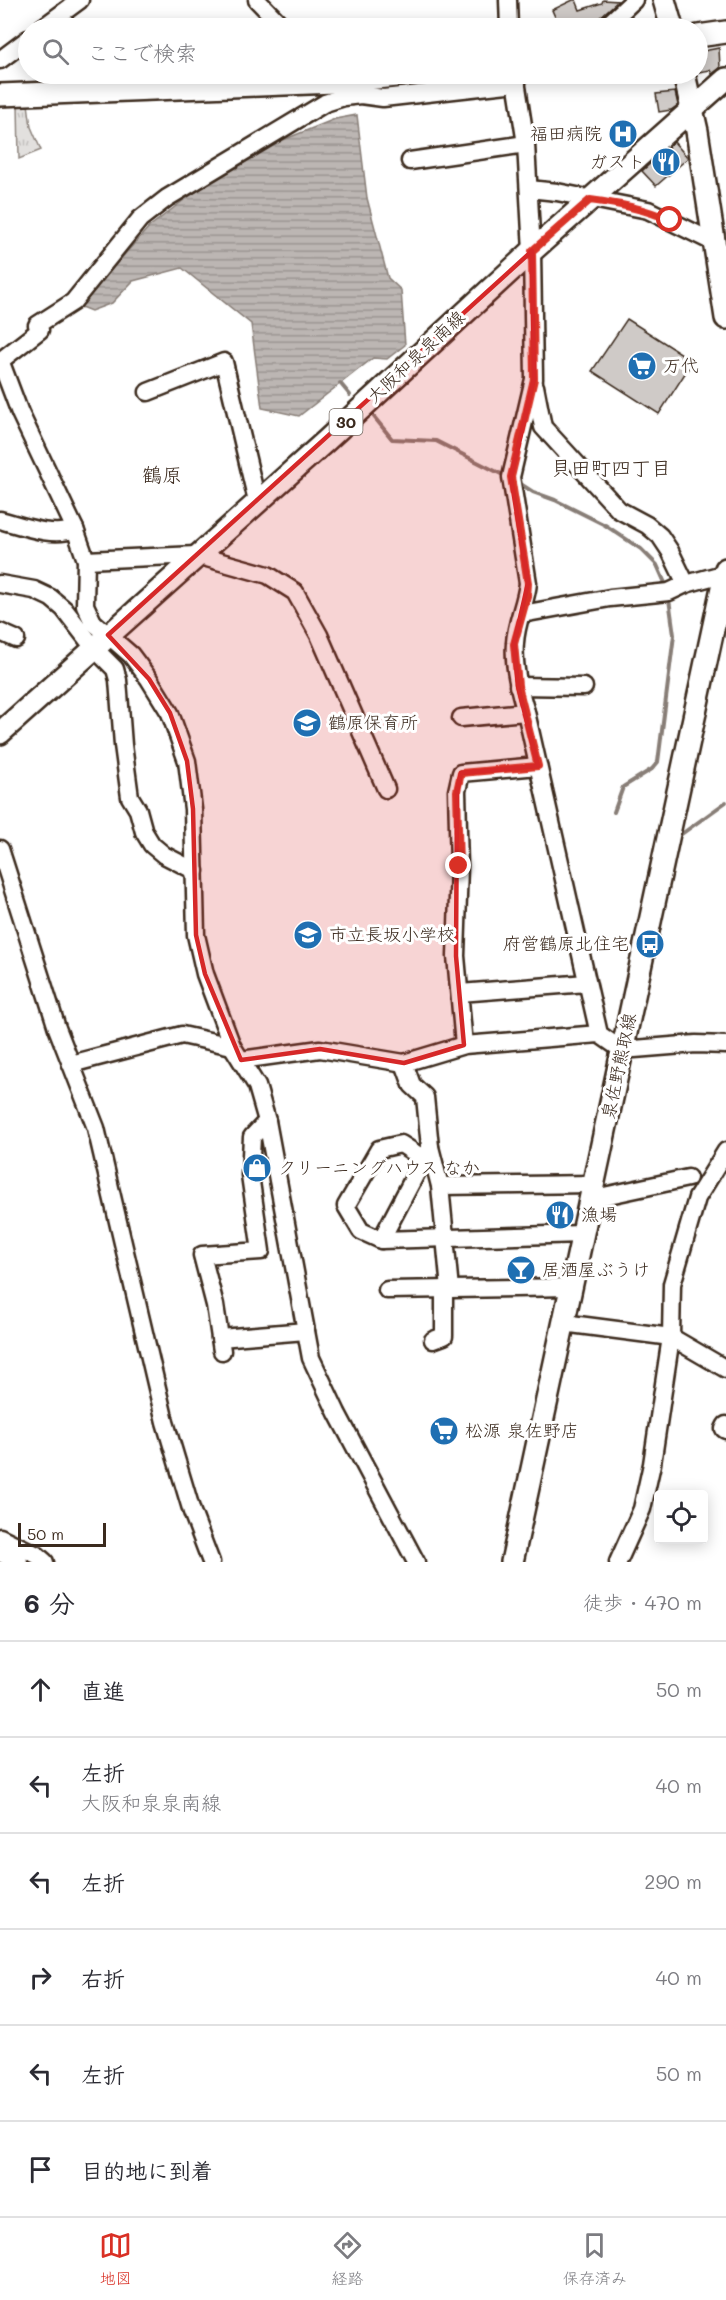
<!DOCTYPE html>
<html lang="ja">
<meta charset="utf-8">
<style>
:root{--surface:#fff;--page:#f2f2f3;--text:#2b2b33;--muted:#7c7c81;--line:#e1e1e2;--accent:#d93025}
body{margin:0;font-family:Mali,"Klee One",sans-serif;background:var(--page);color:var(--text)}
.controls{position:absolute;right:18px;bottom:18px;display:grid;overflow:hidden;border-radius:6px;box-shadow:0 3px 15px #0003}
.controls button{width:54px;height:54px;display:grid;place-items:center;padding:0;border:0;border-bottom:2px solid var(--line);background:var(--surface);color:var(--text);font:30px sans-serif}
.scale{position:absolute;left:18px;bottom:15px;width:88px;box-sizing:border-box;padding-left:6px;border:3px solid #3b2a1e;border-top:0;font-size:16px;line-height:21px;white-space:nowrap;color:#3b2a1e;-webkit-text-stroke:4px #fff;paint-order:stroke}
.stop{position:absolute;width:18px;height:18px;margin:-14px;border:4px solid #d93025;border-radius:50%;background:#fff}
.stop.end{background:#d93025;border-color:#fff;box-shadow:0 2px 6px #0008}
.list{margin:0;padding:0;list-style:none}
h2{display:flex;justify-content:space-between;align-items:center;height:78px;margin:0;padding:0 24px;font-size:26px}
h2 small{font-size:20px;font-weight:400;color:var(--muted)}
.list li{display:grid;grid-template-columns:39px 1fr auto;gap:18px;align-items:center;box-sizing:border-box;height:96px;padding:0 24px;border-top:2px solid var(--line)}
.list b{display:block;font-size:22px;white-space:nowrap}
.list p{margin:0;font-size:20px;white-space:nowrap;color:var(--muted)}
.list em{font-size:20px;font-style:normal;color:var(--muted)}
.icon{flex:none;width:33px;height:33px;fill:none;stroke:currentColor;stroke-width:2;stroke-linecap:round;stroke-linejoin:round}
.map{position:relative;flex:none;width:726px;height:1562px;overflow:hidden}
.search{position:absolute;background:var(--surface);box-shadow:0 3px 15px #0003;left:18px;right:18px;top:18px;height:66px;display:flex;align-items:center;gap:15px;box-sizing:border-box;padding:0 21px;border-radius:33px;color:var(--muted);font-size:22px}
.sheet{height:654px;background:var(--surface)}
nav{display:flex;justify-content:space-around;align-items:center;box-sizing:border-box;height:84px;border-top:2px solid var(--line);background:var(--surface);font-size:16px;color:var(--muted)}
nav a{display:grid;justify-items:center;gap:3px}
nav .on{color:var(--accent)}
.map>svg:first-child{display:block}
</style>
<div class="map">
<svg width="726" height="1562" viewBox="0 0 726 1562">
<defs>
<pattern id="park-tufts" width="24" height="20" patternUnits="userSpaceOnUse" patternTransform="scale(1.5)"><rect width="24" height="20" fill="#e2e0de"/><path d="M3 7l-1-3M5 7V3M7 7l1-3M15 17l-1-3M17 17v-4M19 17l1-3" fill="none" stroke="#c3c0be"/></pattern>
<pattern id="water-rules" width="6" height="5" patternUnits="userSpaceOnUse" patternTransform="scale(1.5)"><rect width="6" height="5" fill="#bcb6b3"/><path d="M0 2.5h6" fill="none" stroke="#9a9491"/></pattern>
</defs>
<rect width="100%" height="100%" fill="#fff"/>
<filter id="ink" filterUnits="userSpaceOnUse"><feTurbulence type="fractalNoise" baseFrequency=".0167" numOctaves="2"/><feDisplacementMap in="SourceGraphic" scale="12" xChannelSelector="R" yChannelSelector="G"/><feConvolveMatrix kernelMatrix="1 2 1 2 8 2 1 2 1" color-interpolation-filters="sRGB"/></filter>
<g filter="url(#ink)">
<path fill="url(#park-tufts)" stroke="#8e857e" stroke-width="1.5" d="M18,103L28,104L31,127L41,150L19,159Z"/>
<path fill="url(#water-rules)" stroke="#887e77" stroke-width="1.5" d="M357,115L367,198L388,278L401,290L405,345L387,359L373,358L299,416L262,408L251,324L182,268L133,281L112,303L91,311L81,307L84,300L149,227L189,196L283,140L335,119Z"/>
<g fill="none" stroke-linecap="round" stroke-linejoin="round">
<g stroke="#887e77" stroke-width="4">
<path d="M340,383L350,395"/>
<path d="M370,412L392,439L436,441L507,477"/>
<path d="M516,481L533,492L555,500L605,525L641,549L657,565L665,583"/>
<path d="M614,812L623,787L652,769L658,762L674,635L669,599"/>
<path d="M676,838L726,802"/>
</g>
</g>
<g fill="#cfcac7" stroke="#3b2a1e" stroke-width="1.5">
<path d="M573,0H576L580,10L602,3L603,0L618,1L597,20L594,28H588L585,19L559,26L552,10Z"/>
<path d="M719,48L720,68L712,74L710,70L698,72V52Z"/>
<path d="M675,92L678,105L671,110L659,112L656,94Z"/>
<path d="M674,142L688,158L656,186L642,171Z"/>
<path d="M627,319L693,361L659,414L592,371Z"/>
</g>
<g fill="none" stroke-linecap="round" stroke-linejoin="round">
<g stroke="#3b2a1e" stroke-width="21">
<g id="minor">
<path d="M257,0L284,28"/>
<path d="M508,0L509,28"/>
<path d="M42,28L80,0"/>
<path d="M604,28L634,0"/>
<path d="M0,60L28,39"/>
<path d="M515,74L526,144L532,251L534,379L511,477L528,583C526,603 516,622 515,643C513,666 519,690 526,712L599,1034L622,1050L696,1044L726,1045"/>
<path d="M410,161L526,144"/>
<path d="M529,189L557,192L648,210L715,243"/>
<path d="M0,360L20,413L75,529L86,560L85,605L93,622L131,655L149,679L170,713L187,761L193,809L196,935L205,974L232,1046L257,1086L267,1121L311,1358L337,1413L416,1562"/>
<path d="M0,361L40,330L37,325L73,302L140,219L167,198L325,103L344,97L361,95L383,98L517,83"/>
<path d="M535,386L543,427L619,510L647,525L660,536L670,551L686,584L726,573"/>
<path d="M148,392L224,362L257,501"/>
<path d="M0,520C23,526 52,538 75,529"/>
<path d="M86,560L196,555L268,575L295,592L319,635L386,789"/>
<path d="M0,584L34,590L51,598L64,609L94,648L115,669L118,680L123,745L130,797L138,810L144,832L152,845L164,855L195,871"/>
<path d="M522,614L610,598L669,592L686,584"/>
<path d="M0,632L16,639"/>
<path d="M518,686L584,687"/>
<path d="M461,718L526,712"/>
<path d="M0,849L57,1028L96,1128L165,1422L192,1512L211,1562"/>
<path d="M460,993L587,983"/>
<path d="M464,1045L456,956L459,866L457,791L461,773L538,766"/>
<path d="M241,1060L320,1049L404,1063L464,1045L599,1034"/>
<path d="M71,1064L182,1035L232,1046"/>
<path d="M430,1147L440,1186L450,1289"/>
<path d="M424,1159L401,1144L379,1149L346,1206L361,1231L381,1240L582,1234"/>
<path d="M440,1186L594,1184"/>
<path d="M590,1199L688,1178"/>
<path d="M381,1240L430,1147L425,1097L412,1085L404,1063"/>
<path d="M387,1290L571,1287"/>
<path d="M563,1323L671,1337L726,1369"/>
<path d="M220,1338L306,1331"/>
<path d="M433,1340L444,1336V1289"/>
<path d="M222,1351L215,1305L202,1255L261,1251L250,1175L252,1137L267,1121"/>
<path d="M726,1425L724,1429L726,1430"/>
<path d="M0,1537L37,1555L45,1562"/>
<path d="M0,1553L19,1562"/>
<path d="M618,1562L642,1509L652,1464L671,1337L672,1284L697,1198L726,1151"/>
</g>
</g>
<g stroke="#3b2a1e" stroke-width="26">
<g id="major">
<path d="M664,0L672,28"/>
<path d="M698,36L726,32"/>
<path d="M684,74L697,131L726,318"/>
<path d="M0,95L335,82L417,74"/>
<path d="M0,733L327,440L532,251L726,79"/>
<path d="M512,1562L726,569"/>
</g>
</g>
<use href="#minor" stroke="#fff" stroke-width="16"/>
<use href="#major" stroke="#fff" stroke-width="21"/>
</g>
</g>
<g fill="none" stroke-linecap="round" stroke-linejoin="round" filter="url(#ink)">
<path stroke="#d93025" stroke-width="8" d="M459,866L457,791L461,773L538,766L518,686L514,644L527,597L528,583L511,477L534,379L532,251L590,200C618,204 643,208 670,220"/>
</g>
<path fill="#d62828" fill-opacity="0.2" stroke="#d62828" stroke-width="4.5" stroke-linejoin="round" d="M532,251L534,379L511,477L528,583L514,644L518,686L538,766L461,773L457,791L456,956L464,1045L404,1063L320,1049L241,1060L205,974L196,935L193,809L187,761L170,713L149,679L108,635Z"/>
<defs>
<g id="hospital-disc" transform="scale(1.5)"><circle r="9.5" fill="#1f6fb2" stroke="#fff"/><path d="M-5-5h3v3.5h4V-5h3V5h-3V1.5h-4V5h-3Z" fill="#fff"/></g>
<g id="restaurant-disc" transform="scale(1.5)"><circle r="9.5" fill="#1f6fb2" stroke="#fff"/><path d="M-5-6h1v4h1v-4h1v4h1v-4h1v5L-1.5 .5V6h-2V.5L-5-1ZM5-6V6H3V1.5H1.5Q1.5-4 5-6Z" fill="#fff"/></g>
<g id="supermarket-disc" transform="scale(1.5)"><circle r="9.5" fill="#1f6fb2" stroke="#fff"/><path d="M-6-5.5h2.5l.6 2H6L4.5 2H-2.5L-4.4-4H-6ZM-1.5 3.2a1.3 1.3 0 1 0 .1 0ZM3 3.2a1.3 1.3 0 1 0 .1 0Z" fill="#fff"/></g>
<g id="school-disc" transform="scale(1.5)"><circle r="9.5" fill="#1f6fb2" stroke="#fff"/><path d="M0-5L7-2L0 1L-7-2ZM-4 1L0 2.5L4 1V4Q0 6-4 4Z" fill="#fff"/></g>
<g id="bus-disc" transform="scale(1.5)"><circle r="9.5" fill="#1f6fb2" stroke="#fff"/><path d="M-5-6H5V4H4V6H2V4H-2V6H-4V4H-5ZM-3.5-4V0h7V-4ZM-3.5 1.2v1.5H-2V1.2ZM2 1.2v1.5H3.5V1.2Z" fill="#fff"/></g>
<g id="shop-disc" transform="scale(1.5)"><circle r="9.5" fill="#1f6fb2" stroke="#fff"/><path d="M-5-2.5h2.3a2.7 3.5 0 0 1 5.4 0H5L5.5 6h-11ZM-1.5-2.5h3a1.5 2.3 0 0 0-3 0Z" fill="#fff"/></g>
<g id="bar-disc" transform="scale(1.5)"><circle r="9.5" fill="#1f6fb2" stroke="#fff"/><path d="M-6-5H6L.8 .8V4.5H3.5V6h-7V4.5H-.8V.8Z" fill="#fff"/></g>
</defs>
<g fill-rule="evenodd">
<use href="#hospital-disc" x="623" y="134"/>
<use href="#restaurant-disc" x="666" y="162"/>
<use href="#supermarket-disc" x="642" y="366"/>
<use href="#school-disc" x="307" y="723"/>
<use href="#school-disc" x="308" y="935"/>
<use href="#bus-disc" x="650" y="944"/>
<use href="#shop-disc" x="257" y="1168"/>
<use href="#restaurant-disc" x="560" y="1215"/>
<use href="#bar-disc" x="521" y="1270"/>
<use href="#supermarket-disc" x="444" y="1431"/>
</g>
<g text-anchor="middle" stroke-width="6" stroke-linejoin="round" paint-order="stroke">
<rect fill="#fff" stroke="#766a62" stroke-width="1.5" x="329.5" y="409" width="33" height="26" rx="4.5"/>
<g font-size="16" font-weight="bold" fill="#3b2a1e">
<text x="346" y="428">30</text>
</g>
<g font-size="18" fill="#3b2a1e" stroke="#fff" text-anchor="start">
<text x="602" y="140" text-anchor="end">福田病院</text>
<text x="645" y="168" text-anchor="end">ガスト</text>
<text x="663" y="372">万代</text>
<text x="328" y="729">鶴原保育所</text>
<text x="329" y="941">市立長坂小学校</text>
<text x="629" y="950" text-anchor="end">府営鶴原北住宅</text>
<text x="278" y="1174">クリーニングハウス なか</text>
<text x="581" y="1221">漁場</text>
<text x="542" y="1276">居酒屋ぶうけ</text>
<text x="465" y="1437">松源 泉佐野店</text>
</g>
<g font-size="18" fill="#3b2a1e" stroke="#fff">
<text transform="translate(416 357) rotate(-43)" y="6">大阪和泉泉南線</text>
<text transform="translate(619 1066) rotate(-78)" y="6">泉佐野熊取線</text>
</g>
<g font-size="20" fill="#3b2a1e" stroke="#fff">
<text x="611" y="475">貝田町四丁目</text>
<text x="162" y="482">鶴原</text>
</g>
</g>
</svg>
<div class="controls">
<button><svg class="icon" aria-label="locate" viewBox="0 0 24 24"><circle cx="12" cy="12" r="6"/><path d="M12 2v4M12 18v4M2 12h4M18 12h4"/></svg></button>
</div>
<div class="scale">50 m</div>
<div class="stop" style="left:670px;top:220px"></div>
<div class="stop end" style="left:459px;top:866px"></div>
<div class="search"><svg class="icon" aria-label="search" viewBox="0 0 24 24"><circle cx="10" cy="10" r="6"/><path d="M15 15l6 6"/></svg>ここで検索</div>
</div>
<section class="sheet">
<h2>6 分<small>徒歩 · 470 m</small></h2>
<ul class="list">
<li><svg class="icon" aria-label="ahead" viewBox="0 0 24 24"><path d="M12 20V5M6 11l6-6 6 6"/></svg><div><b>直進</b></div><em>50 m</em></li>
<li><svg class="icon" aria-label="left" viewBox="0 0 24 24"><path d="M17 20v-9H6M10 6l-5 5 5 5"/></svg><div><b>左折</b><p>大阪和泉泉南線</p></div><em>40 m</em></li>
<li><svg class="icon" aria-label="left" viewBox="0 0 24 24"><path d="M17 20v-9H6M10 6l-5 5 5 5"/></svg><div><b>左折</b></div><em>290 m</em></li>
<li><svg class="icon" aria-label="right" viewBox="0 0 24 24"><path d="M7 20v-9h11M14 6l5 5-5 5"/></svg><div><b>右折</b></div><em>40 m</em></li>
<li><svg class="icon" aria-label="left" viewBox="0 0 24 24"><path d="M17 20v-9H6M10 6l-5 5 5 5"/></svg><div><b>左折</b></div><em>50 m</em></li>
<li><svg class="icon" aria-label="arrive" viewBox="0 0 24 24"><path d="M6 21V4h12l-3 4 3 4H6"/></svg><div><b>目的地に到着</b></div></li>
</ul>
</section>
<nav>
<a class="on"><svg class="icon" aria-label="map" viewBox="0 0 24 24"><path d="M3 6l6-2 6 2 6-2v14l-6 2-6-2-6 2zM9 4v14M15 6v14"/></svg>地図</a>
<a><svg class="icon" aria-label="directions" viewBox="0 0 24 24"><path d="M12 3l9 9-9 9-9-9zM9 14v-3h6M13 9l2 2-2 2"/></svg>経路</a>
<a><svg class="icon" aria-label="saved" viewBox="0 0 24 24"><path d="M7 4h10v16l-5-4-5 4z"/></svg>保存済み</a>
</nav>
